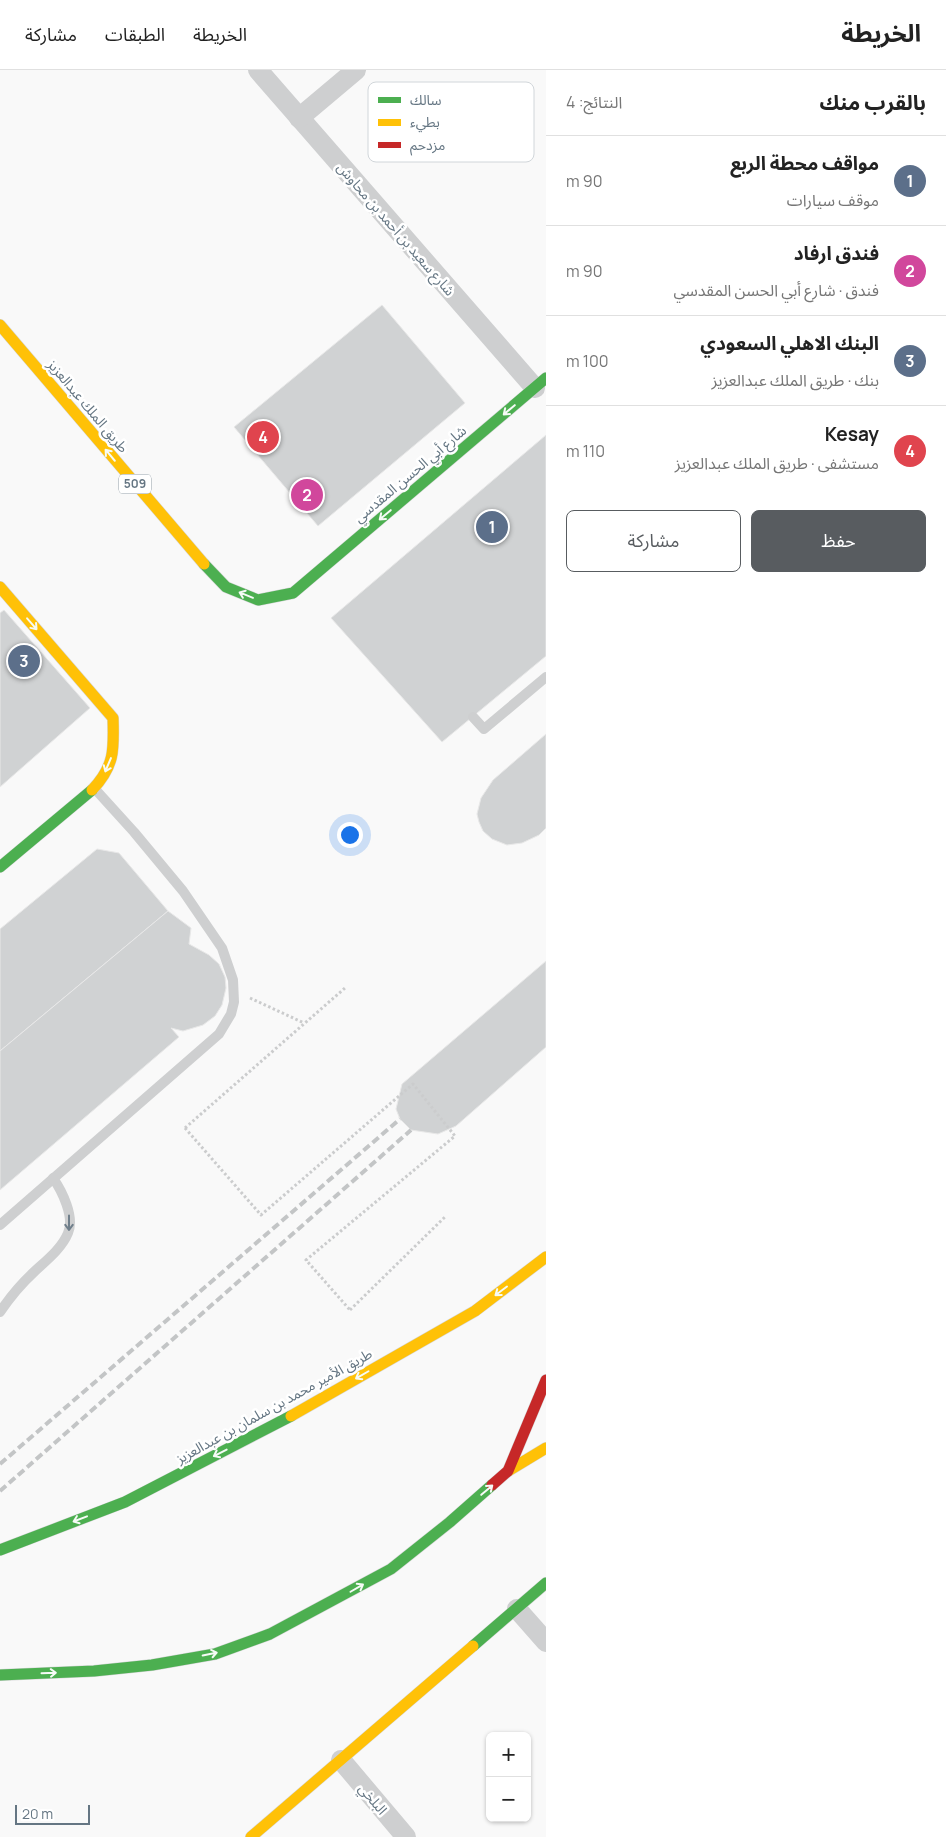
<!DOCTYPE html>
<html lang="ar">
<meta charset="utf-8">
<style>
:root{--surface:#fff;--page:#f6f6f6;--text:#222;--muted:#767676;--line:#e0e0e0;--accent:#585c60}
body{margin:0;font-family:Manrope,"Noto Sans Arabic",sans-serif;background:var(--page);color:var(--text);direction:rtl}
.controls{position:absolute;right:15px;bottom:15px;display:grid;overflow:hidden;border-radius:8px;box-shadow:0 1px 4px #0004}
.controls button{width:45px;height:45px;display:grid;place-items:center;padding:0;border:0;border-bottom:1px solid var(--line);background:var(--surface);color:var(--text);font:25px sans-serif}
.scale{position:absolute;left:15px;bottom:12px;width:75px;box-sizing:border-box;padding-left:5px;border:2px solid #657683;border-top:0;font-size:14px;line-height:18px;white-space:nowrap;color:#657683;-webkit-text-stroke:4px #fff;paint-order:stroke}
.you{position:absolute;left:349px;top:764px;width:18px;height:18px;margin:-12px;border:4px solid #fff;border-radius:50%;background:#1a73e8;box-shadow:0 0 0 8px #1a73e833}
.badge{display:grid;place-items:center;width:32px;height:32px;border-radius:50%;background:var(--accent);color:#fff;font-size:16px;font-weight:700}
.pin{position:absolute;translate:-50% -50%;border:2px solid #fff;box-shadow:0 1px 5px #0006}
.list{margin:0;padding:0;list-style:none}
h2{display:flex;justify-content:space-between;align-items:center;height:65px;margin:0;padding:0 20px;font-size:21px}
h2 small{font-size:16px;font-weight:400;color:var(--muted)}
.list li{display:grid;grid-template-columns:32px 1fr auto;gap:15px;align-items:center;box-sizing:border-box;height:90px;padding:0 20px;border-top:1px solid var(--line)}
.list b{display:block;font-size:19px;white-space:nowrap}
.list p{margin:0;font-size:16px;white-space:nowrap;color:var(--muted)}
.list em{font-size:16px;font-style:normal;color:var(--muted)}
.actions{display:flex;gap:10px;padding:15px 20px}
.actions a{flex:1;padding:11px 0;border:1px solid var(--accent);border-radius:8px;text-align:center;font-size:18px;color:var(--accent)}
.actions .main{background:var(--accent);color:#fff}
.map{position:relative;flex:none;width:546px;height:1767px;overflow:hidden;direction:ltr}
header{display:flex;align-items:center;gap:30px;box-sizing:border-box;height:70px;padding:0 25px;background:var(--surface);border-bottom:1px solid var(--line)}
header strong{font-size:24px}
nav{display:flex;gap:28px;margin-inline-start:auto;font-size:18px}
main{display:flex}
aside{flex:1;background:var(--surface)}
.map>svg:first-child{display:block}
</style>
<header>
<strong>الخريطة</strong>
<nav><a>الخريطة</a><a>الطبقات</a><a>مشاركة</a></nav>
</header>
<main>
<aside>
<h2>بالقرب منك<small>النتائج: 4</small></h2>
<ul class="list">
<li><span class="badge" style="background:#5c6f8a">1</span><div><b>مواقف محطة الربع</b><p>موقف سيارات</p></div><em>90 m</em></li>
<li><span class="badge" style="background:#d1479c">2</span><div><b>فندق ارفاد</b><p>فندق · شارع أبي الحسن المقدسي</p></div><em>90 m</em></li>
<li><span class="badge" style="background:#5c6f8a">3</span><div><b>البنك الاهلي السعودي</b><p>بنك · طريق الملك عبدالعزيز</p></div><em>100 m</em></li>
<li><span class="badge" style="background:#e0444e">4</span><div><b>Kesay</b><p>مستشفى · طريق الملك عبدالعزيز</p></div><em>110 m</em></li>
</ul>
<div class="actions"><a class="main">حفظ</a><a>مشاركة</a></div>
</aside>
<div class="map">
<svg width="546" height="1767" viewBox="0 0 546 1767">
<rect width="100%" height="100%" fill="#f9f9f9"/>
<g fill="#d0d2d3" stroke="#e8e8e8">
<path d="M382,235L465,333L318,456L234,357Z"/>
<path d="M546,365V586L442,672L331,548Z"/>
<path d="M4,540L90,638L0,717V543Z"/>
<path d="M546,664V758L539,765L522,773L507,775L492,769L483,761L479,752L477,744L481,728L493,710Z"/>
<path d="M97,779L119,783L168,841L0,981V859Z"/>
<path d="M168,841L191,858L189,874L209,885L219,894L225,907L226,918L222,935L215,946L203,955L183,961L171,958L179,967L0,1120V981Z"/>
<path d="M546,891V977L456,1056L438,1064L411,1060L400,1049L396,1039L402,1014Z"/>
</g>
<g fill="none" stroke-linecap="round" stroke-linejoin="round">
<g stroke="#d5d6d7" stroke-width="12">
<g id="fast">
<path d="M204,494L226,517L258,530L293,523L546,308"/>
<path d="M0,797L92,720"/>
<path d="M0,1480L125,1432L291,1346"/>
<path d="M473,1576L546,1513"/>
<path d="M0,1605L94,1601L152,1595L215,1584L270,1564L391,1499L450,1452L492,1415"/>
</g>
</g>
<g stroke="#d5d6d7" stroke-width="12">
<g id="slow">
<path d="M0,255L204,494"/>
<path d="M0,517L113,648C114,679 115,696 92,720"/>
<path d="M291,1346L475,1241L546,1187"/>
<path d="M508,1401L546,1378"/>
<path d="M251,1767L473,1576"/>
</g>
</g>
<g stroke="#d5d6d7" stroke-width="12">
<path id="jam" d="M492,1415L508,1401L546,1310"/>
</g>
<g stroke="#cbcccd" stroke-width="3" stroke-dasharray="2.5 2.5" stroke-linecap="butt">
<path d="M250,928L304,953"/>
<path d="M185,1058L345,918"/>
<path d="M350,1240L446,1146"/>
</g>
<g stroke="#cecfd0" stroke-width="10">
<path d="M473,647L484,659L546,607"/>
<path d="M0,1155L219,964L231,944L234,932L233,910L222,878L183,821L134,762L95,719"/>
<path d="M0,1242C10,1227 22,1213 35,1201C47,1190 62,1178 68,1163C75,1147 62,1121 53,1108"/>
</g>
<g stroke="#cecfd0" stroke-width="20">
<path d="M258,0L535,318"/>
<path d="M299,48L356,0"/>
<path d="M517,1539L546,1572"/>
<path d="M341,1690L406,1767"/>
</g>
<use href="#fast" stroke="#4caf50" stroke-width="11"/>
<use href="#slow" stroke="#ffc107" stroke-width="11"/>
<use href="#jam" stroke="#c62828" stroke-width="11"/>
<g stroke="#c3c5c6" stroke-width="4" stroke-dasharray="8 4" stroke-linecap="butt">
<path d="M0,1394L400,1049"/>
<path d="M0,1421L411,1060"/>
</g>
<path stroke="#cbcccd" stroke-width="3" stroke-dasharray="2.5 2.5" stroke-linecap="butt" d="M185,1058L261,1145L413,1014L455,1066L306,1190L350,1240"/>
</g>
<defs><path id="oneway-shaft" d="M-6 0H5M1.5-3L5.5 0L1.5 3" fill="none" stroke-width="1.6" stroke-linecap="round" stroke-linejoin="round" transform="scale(1.25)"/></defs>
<g stroke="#f6fbf6">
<use href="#oneway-shaft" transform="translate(509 340) rotate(140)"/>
<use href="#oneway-shaft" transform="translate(110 385) rotate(-130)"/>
<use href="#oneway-shaft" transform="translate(385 445) rotate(140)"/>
<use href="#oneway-shaft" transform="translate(246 525) rotate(-158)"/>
<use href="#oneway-shaft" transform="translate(32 554) rotate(49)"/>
<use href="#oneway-shaft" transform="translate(108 695) rotate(113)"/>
<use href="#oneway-shaft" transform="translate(501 1221) rotate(143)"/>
<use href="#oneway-shaft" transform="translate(362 1305) rotate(150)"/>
<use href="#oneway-shaft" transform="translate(220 1383) rotate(153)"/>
<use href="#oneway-shaft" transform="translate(487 1420) rotate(-40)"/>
<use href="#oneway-shaft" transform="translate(80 1449) rotate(159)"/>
<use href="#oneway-shaft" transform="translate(357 1518) rotate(-30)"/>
<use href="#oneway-shaft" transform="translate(210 1584) rotate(-12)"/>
<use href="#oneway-shaft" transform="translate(49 1603) rotate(-2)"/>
</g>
<use stroke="#707f8b" href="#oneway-shaft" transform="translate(69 1153) rotate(90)"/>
<g text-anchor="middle" stroke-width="5" stroke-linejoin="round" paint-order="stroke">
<rect fill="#fff" stroke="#939fa8" stroke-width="1" x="119" y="404.5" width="32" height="19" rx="4"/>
<g font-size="12" font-weight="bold" fill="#657683">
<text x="135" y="418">509</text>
</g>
<g font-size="14" fill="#657683" stroke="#fff">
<text transform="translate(396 159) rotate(49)" y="5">شارع سعيد بن أحمد بن محاوش</text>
<text transform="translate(88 336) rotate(50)" y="5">طريق الملك عبدالعزيز</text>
<text transform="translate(410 404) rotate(-40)" y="5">شارع أبي الحسن المقدسي</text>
<text transform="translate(274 1336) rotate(-29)" y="5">طريق الأمير محمد بن سلمان بن عبدالعزيز</text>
<text transform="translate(373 1729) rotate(50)" y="5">البلخي</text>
</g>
</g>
<rect x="368" y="12" width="166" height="80" rx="8" fill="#fff" stroke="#d1d6da" stroke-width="1"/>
<rect x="378" y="27" width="23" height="6" fill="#4caf50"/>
<rect x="378" y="49" width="23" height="7" fill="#ffc107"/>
<rect x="378" y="72" width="23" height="6" fill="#c62828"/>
<g font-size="14" fill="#657683">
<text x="410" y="35">سالك</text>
<text x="410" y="57">بطيء</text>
<text x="410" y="80">مزدحم</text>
</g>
</svg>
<div class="controls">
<button>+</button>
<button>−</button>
</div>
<div class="scale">20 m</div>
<div class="you"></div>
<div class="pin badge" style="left:492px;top:457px;background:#5c6f8a">1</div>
<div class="pin badge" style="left:307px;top:425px;background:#d1479c">2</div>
<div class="pin badge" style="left:24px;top:591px;background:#5c6f8a">3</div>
<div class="pin badge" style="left:263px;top:367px;background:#e0444e">4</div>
</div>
</main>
